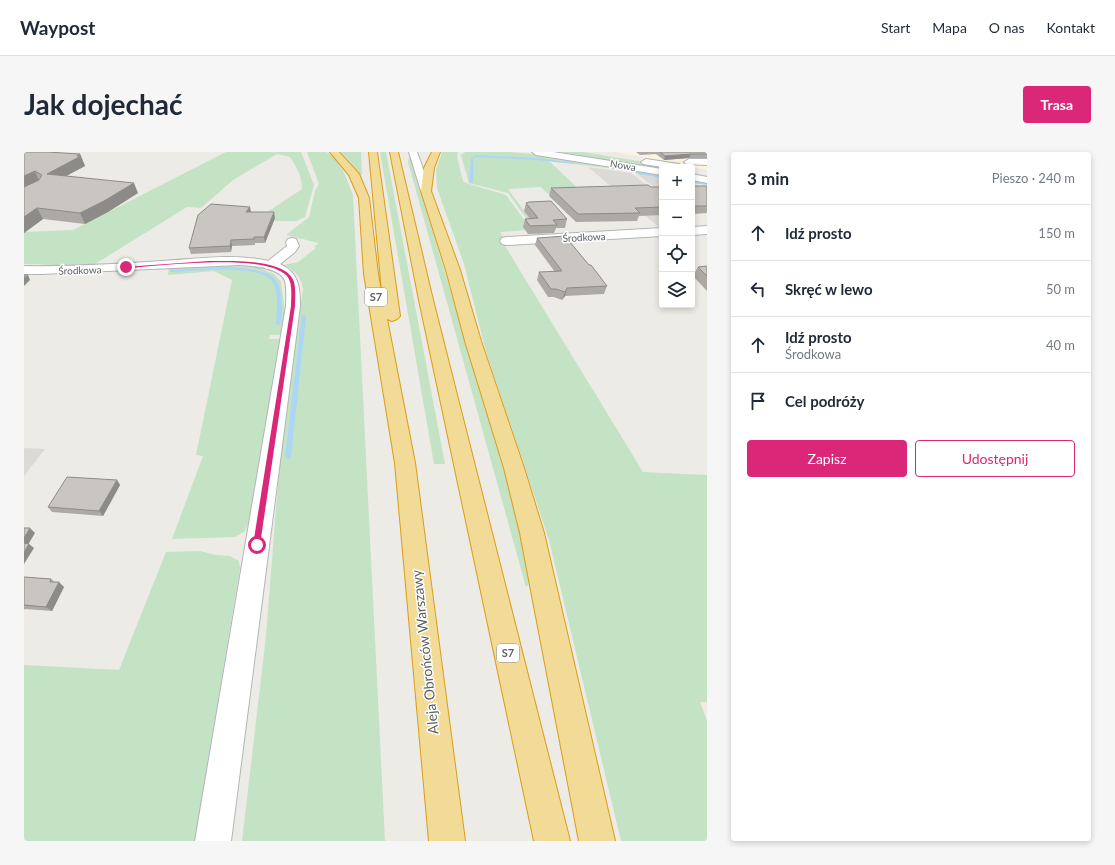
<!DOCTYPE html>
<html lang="pl">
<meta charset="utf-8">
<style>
:root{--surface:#fff;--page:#f6f6f7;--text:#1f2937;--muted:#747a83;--line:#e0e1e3;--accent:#db2777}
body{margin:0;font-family:Lato,sans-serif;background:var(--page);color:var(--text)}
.controls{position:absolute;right:12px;top:12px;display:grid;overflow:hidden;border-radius:4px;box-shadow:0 2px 6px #0003}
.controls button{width:36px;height:36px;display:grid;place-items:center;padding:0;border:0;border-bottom:1px solid var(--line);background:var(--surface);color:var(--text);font:20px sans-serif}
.stop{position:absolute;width:12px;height:12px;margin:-9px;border:3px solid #db2777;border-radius:50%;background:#fff}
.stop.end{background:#db2777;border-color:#fff;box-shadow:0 1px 4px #0008}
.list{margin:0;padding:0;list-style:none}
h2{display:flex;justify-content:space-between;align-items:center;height:52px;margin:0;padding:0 16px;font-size:17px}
h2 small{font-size:13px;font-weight:400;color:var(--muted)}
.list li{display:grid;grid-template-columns:26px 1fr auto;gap:12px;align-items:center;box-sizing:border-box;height:56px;padding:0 16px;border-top:1px solid var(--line)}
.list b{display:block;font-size:15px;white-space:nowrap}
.list p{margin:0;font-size:13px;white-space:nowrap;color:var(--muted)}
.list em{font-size:13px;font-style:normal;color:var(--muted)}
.actions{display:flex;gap:8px;padding:12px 16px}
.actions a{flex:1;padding:9px 0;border:1px solid var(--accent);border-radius:4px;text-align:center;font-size:14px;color:var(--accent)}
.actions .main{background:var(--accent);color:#fff}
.icon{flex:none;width:22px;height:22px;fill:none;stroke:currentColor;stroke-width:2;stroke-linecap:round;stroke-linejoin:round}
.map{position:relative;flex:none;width:683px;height:689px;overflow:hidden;border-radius:4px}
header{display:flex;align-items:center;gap:24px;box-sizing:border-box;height:56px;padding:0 20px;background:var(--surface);border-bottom:1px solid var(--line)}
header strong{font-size:19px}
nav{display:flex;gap:22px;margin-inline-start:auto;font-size:14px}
.intro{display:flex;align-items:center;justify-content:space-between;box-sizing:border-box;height:96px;padding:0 24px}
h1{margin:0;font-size:28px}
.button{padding:10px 18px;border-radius:4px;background:var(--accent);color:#fff;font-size:14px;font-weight:700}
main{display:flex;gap:24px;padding:0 24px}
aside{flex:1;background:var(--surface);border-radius:4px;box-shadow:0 2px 6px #0003}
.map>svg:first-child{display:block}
</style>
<header>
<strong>Waypost</strong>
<nav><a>Start</a><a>Mapa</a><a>O nas</a><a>Kontakt</a></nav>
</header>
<div class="intro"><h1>Jak dojechać</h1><a class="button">Trasa</a></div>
<main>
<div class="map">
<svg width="683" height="689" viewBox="0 0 683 689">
<rect width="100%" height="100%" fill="#edebe5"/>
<path fill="#faf3dd" d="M593,0H683V18L672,16Z"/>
<g fill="#dcdad7">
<path d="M564,15L607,21L638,45V76H636Z"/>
<path d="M613,22L638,26V41Z"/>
<path d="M0,296L21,297L0,324Z"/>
</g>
<g fill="#c4e2c4">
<path d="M202,0H277L290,33L281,65L273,69H250L251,65H236L278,37C278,25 273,15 266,5L253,2L209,28L177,56L163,55L71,112L32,113L0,112V80L49,78Z"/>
<path d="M283,0C288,0 297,0 302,0C316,6 324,30 329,43L361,689H218L242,484L256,306L279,137C277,124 271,119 260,113L274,110L292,96L290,95L295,91L262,83L285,65L291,39L295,32Z"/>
<path d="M317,0H337L338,23H337Z"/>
<path d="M356,0H362L421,312H410Z"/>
<path d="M418,0H434L433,4L439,29L442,31L482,43L512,84L502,78L476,80L485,93L481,94L619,320L683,323V550H676L683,569V689H597L525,388L461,196L440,112L413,36L412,18Z"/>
<path d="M441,0H484L510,2L638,23V26L613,22L609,19L525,9L559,41L524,42L517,35L484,37L518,83H520L515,84L484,41L445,31L437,3Z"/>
<path d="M536,0H559L651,15H638V17Z"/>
<path d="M386,3L500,386L506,431L502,435L384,10Z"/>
<path d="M207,114L235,116L250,122L257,130L261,160L257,183H246L245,187H256L225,369L221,379L211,385L148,387L179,304L172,303L208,128L190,119L144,123L145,115Z"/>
<path d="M176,399L192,403L206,404L215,409L216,416L171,689H0V513L95,518L142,400Z"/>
</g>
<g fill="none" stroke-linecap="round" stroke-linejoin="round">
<g fill="#acd6f6" fill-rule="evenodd">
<path d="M452,3L513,6L551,11L550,12L513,8L452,5L449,6V30L447,31L445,30L447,6Z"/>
<path d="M613,20L638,24V26L614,22Z"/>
<path d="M668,29L683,31V33L668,31Z"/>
<path d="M201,115C215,116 246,116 253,130C256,135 257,142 257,148C258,156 258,166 256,173L252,172C253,161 255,138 248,129C235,112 169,119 148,120L146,119L148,118Z"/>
<path d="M278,163L282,164L267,305L264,307L261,305Z"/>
</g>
<g stroke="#b2b5b8" stroke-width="2">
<g id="minor">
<path d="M385,0H393L407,39L406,41L402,42L397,39Z"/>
<path d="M508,0H529L638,17V23L512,3Z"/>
<path d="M622,7L655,12L660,15H638L619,12L617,10Z"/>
<path d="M665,7H683V13L662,12L660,10Z"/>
<path d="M668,22L683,25V31L668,28Z"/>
<path d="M683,74V82L668,83V75Z"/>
<path d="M638,76V84L482,93L478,92L476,89L478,86L482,85Z"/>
<path d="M268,86L272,87L275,94L271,100L256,112C275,121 276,135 276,154L207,689H171L262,154C262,146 263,137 261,129C256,115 227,114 215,113L17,122H0V114C46,115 92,112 138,109C172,107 210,101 244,109L263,94L262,90L264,87Z"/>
</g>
</g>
<g stroke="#da9d18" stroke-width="2">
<g id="highway">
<path d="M306,0H315L335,22L345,46L354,122L359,150L345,0H353L376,164L373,167L368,169L363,167L391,311L441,689H405L371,311L340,122L335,46L325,23Z"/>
<path d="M366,0H374L409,148L546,689H510L395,148Z"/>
<path d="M408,0H416L410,16L407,39L436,118L457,189L500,316L520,381L591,689H555L496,381L480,316L441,189L422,118L397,39L400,16Z"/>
</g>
</g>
<use href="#minor" fill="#fff" fill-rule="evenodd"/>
<use href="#highway" fill="#f2db97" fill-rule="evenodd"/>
</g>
<g fill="#adaaa6">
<path d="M0,0L56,2L61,14L42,24L114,41L84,60L61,72L19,67L0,81Z"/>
<path d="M612,0H683V6H665L640,8L632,2L616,3Z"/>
<path d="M668,34H683V61L668,62Z"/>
<path d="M638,35V63L615,64L613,69L552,70L525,44L527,36Z"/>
<path d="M502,51L543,67L541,76H532L530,81L504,82L499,75L501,67H506L500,59Z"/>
<path d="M227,60L251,66L241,91H231V93L208,94L207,100L167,102L165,96Z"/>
<path d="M513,86L583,134L580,142L541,144L538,148L530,145H524L513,128L515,120H531L511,93Z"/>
<path d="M683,114V139L669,124L674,115Z"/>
<path d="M93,328L96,333L79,364L28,360L24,355Z"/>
<path d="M0,425L27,427L31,430L40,435L28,459L1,457L0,458Z"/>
</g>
<g fill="#8d8b87">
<path d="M56,2L61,14L27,32L23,22Z"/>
<path d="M667,2L665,6L640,8L641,4Z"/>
<path d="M11,19L15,29L0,37V24Z"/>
<path d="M110,31L114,41L84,60L61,72L56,61Z"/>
<path d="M226,55L227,60H222Z"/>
<path d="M13,56L19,67L0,81V65Z"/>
<path d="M250,60L251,66L241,91L240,85Z"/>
<path d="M207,88L208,94L207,100L206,94Z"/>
<path d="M4,123L6,128L0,134V126Z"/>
<path d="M543,136L541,144L538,148L541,140Z"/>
<path d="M93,328L96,333L79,364L75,359Z"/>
<path d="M6,376L11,381L2,396L0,394V386Z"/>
<path d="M5,392L10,396L0,412V400Z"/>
<path d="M35,430L40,435L28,459L22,455Z"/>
</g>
<g fill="#c9c6c1" stroke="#8d8b87">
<path d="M0,0H23L56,2L53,4H57L23,22L110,31L80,49L56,61L13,56L0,65V35L15,28L18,23L11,19L0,24Z"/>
<path d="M636,0H683V2H667L641,4Z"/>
<path d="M624,33L627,35H638V55L611,56L616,61L554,62L527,36Z"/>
<rect x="668" y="34" width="15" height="20"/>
<path d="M527,49L543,67L529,68L533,73L506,74L501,67L514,66L502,51L505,50Z"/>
<path d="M187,52L226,55L222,60H250L240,85H230V87L207,88L206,94L165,96L174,63Z"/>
<path d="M541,84L565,113H567L583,134L543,136L541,140L532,137H527L515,120L538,119L513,86Z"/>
<path d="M683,114V124L674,115Z"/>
<path d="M0,123H4L0,126Z"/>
<path d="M43,325L93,328L75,359L24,355Z"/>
<path d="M0,376H6L0,386Z"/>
<path d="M0,391L5,392L0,400Z"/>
<path d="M0,425L27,427L26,430H35L22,455L0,453Z"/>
</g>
<path fill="#db2777" d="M185,109C204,109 263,106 270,130C272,137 271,147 271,154L236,393L233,396L229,393L267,154C267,145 269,131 263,124C241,100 135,114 102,116L100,115Z"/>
<g text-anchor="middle" stroke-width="3" stroke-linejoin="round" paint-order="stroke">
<g font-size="10" fill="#5c6063" stroke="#fff">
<text transform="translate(599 13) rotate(10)" y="4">Nowa</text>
<text transform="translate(560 85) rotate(-3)" y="4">Środkowa</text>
<text transform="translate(56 118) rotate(-2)" y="4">Środkowa</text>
</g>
<g fill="#fff" stroke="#8d9092" stroke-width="1">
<rect x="341" y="136" width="22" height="18" rx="3"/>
<rect x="473" y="492" width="22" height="18" rx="3"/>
</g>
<g font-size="11" font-weight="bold" fill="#5c6063">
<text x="352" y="149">S7</text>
<text x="484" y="505">S7</text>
</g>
<g font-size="14" fill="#5c6063" stroke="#fff">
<text transform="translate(401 500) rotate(-96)" y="5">Aleja Obrońców Warszawy</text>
</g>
</g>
</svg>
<div class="controls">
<button>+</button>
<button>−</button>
<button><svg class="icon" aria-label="locate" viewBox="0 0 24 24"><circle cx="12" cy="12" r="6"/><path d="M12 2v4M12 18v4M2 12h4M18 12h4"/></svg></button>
<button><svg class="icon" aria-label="layers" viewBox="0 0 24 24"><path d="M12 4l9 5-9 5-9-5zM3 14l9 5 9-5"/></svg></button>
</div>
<div class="stop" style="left:233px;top:393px"></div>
<div class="stop end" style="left:102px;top:115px"></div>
</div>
<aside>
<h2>3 min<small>Pieszo · 240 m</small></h2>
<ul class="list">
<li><svg class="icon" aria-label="ahead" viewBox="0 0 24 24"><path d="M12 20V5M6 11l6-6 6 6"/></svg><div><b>Idź prosto</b></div><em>150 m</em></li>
<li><svg class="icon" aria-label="left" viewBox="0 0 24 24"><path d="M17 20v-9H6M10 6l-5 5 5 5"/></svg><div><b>Skręć w lewo</b></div><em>50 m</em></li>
<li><svg class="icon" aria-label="ahead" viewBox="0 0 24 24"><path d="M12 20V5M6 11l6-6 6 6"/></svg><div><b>Idź prosto</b><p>Środkowa</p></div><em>40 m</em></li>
<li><svg class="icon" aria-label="arrive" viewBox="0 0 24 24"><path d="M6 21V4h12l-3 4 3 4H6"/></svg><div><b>Cel podróży</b></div></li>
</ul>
<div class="actions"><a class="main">Zapisz</a><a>Udostępnij</a></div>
</aside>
</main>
